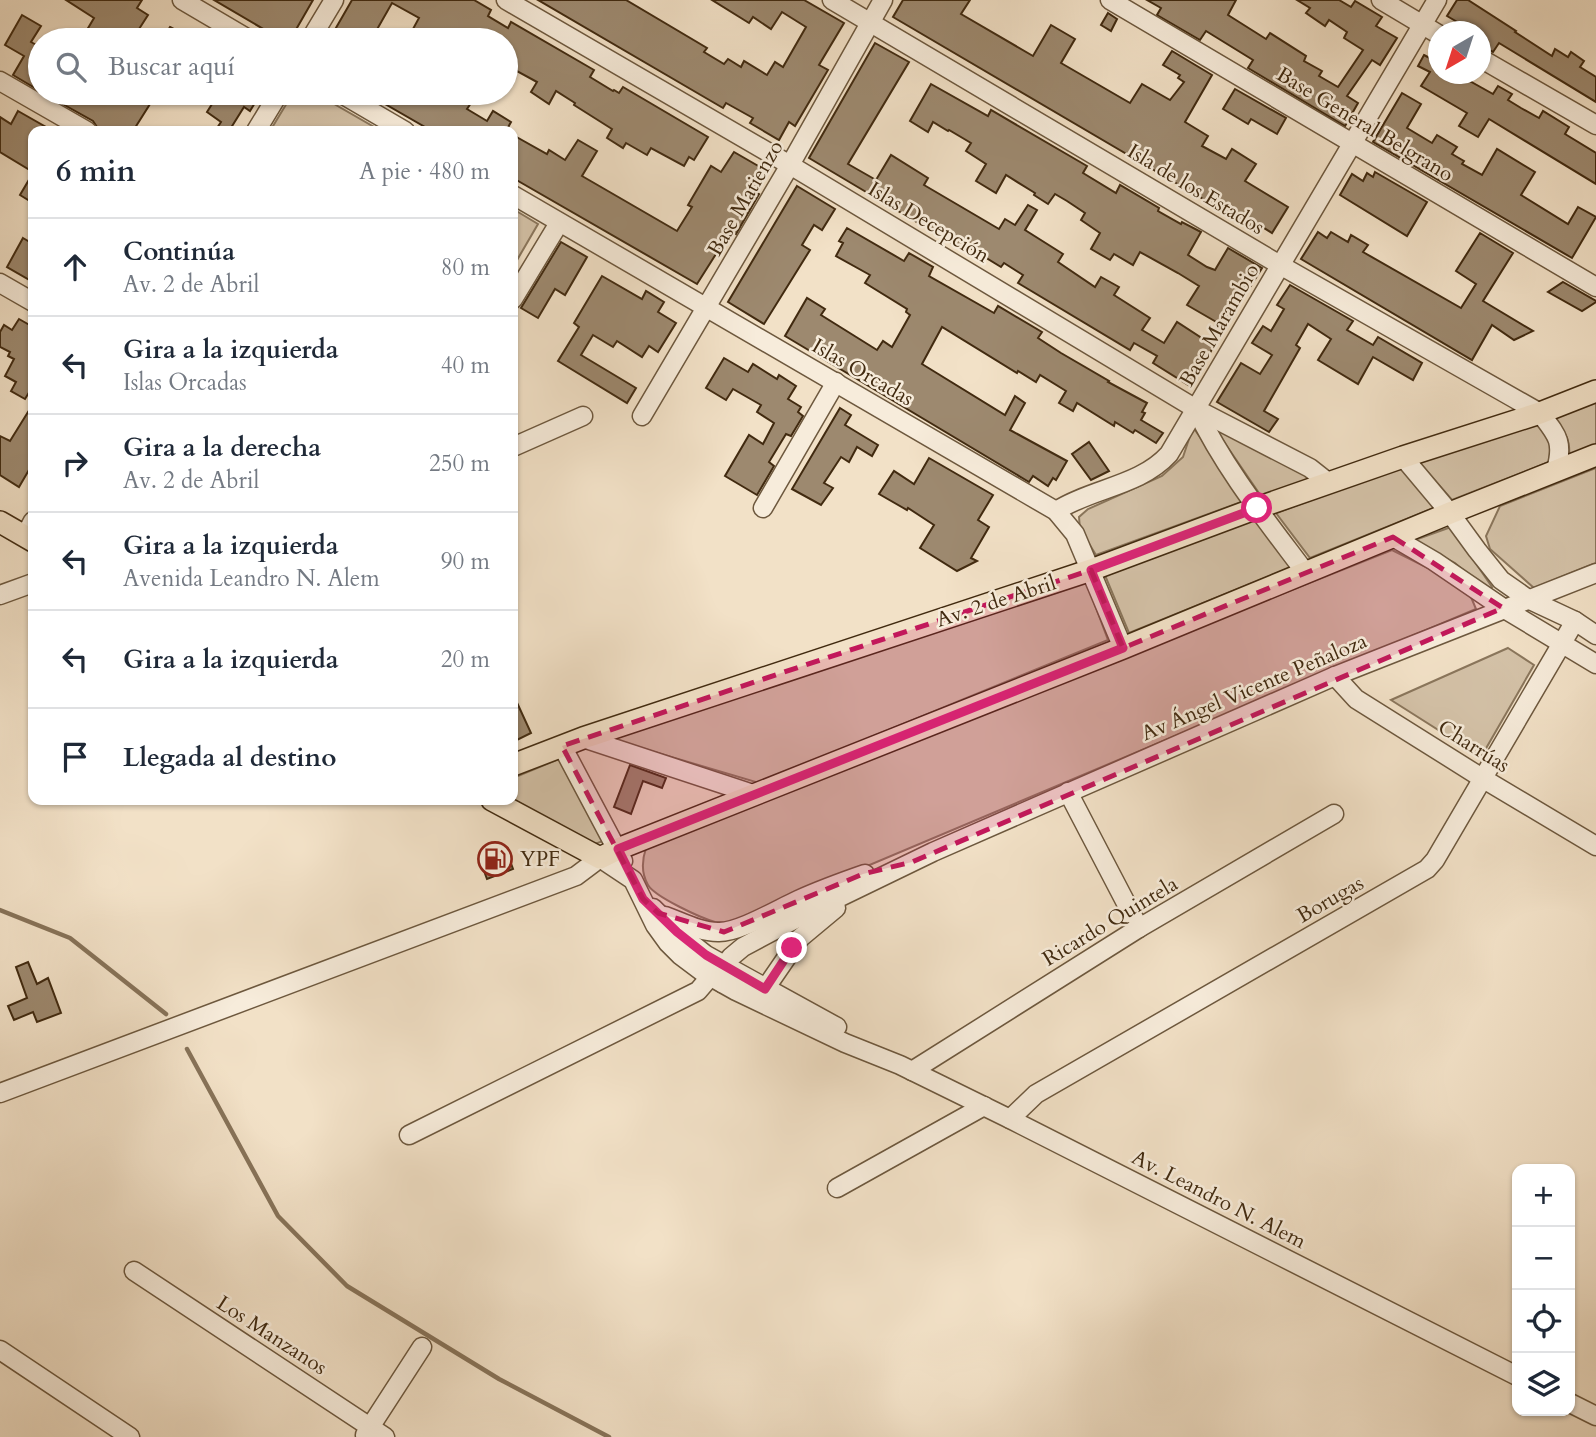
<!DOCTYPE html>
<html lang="es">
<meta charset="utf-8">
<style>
:root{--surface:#fff;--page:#f2f2f3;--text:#1f2937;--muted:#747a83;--line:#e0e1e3}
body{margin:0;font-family:Cardo,serif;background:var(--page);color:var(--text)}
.controls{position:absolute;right:21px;bottom:21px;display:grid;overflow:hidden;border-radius:14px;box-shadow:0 2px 5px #0004}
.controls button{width:63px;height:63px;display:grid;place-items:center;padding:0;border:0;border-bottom:2px solid var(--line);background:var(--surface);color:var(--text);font:35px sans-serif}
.compass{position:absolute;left:1428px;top:21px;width:63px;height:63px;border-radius:50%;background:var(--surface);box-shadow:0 2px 5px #0004;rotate:219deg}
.stop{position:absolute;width:21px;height:21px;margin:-16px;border:5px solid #db2777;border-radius:50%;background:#fff}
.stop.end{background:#db2777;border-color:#fff;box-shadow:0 2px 7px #0008}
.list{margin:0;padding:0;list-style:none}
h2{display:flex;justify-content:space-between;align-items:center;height:91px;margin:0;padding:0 28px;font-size:30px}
h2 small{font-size:23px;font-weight:400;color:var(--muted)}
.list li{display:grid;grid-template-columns:46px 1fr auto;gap:21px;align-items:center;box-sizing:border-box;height:98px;padding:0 28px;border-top:2px solid var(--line)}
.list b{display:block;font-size:26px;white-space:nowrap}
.list p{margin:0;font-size:23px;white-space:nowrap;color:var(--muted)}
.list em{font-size:23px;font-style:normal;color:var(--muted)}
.icon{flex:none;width:38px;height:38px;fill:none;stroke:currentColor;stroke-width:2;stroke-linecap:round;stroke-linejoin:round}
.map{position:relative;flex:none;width:1596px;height:1437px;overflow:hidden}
.search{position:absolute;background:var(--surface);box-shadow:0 2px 5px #0004;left:28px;top:28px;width:490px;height:77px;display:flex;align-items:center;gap:18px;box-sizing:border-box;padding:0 24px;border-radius:38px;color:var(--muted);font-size:26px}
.panel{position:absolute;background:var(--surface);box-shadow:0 2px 5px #0004;left:28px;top:126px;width:490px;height:679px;border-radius:14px}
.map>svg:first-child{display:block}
</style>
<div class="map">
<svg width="1596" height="1437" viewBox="0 0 1596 1437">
<rect width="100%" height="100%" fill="#f2e1c7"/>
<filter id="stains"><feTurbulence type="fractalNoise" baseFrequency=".00286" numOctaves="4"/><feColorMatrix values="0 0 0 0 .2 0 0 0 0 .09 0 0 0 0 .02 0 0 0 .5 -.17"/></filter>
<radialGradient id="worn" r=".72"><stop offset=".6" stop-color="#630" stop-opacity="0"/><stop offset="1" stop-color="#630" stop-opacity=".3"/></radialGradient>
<g fill="#d4c2a8" stroke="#8a765c" stroke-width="2">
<path d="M293,93H315L381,131H270Z"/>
<path d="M513,209L538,224L513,267Z"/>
<path d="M1596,400V447L1569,457C1571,439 1564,430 1552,417Z"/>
<path d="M1539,420L1551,442L1549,462L1452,500L1419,462Z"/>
<path d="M1211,423L1313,479L1261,496Z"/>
<path d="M1193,427L1244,501L1096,555L1080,529L1079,517L1088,509L1162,476L1183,457Z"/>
<path d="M1402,467L1436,507L1310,558L1276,513Z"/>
<path d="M1596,468V563L1534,588L1490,549L1486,536L1500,506Z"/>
<path d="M1257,519L1292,567L1129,633L1104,573Z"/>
<path d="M1451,527L1492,587L1486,590L1455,563L1412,541Z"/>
<path d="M1392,550L1430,569L1471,597L1476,609L732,923C727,922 721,923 715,922C701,918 655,897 648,885C641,873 642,860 646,848Z"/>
<path d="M1086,581L1108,640L759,783L604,737Z"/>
<path d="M1508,648L1534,665L1481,757L1391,700Z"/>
<path d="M559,759L606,840L592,845L513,799V778Z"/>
</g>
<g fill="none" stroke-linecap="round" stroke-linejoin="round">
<g stroke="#877359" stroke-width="4.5">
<path d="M0,910L70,938L166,1014"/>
<path d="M187,1049L278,1216L347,1286L499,1379L609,1437"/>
</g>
</g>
<g fill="#9d896f" stroke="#412a10" stroke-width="2">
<path d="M66,0H142L137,8L148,15L132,40L116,30L110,40H81L94,18Z"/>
<path d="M214,0H313L290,40H282Z"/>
<path d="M352,0H474L491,10L488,16L508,28L511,22L594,70L590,77L613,91L614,90L619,93L623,87L708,137L694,160L689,157L684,166L651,148L647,155L626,143L623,148L607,138L612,129L574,105L575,103L556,91L549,104L531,92L537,82L517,71L506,89V40H407L419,18L392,3L371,40H329Z"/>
<path d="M538,0H626L707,48L704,52L724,64L728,59L741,67L744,61L767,75L775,62L783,67L806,27L782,12L771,29L753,17L749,23L712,0H804L844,23L819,65L828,70L795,126L789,122L779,140L750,123L753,118L726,103L723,108Z"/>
<path d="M903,0H970L961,14L1033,56L1051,25L1075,39L1061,63L1130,103L1142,84L1170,100L1184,82L1178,78L1180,75L1163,65L1172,51L1212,75L1185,122L1208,136L1202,146L1226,159L1232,149L1256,164L1245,181L1288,207L1272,233L1259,225L1256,230L893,17Z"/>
<path d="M1147,0H1236L1228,15L1266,39L1270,33L1306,56L1304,61L1322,71L1319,76L1338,87L1363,50L1344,38L1347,32L1329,20L1325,26L1306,13L1310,8L1297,0H1339L1351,7L1355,1L1382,17L1376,26L1397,38L1380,65L1372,60L1347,96L1358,103L1345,126L1248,68L1253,60L1206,31L1200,40L1157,15L1161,8Z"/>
<path d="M1457,0H1468L1516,31L1515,32L1552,56L1555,49L1568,57L1571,52L1584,61L1580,67L1596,77V102L1499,43L1493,52L1480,45V32H1475L1467,26L1466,27L1447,16Z"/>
<path d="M1108,13L1117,19L1111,31L1101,25Z"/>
<path d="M22,15L41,26L31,42L40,47V91L13,75L24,56L5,45Z"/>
<path d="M170,27L194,40H162Z"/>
<path d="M875,43L909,62L848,164L876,180L891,155L928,178L924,185L999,229L1005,219L1015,225L1028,205L1037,210L1025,230L1063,254L1058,262L1095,287L1101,277L1119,287L1114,295L1150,318L1142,330L1164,343L1177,322L1214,346L1190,386L1153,363L1157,356L1134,343L1130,350L1018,283L1023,275L1004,263L1001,267L970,248L967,252L809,158Z"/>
<path d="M1424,55L1437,62L1438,59V74H1457L1493,94L1498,86L1512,94L1508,100L1521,108L1539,118L1543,111L1569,127L1565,134L1596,153V184L1489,119L1478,137L1459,126L1467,113L1421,86L1430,72L1418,66Z"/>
<path d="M931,84L988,116L991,110L1087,166L1083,173L1116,193L1120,185L1159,208L1158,211L1181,224L1182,222L1201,232L1188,255L1207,267L1215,270L1228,248L1262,268L1225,327L1187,305L1199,286L1178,273L1140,252L1133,265L1114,254L1110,260L1091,249L1100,233L1081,220L1085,213L1067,201L1055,194L1048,204L1034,195L1035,193L1006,175L996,193L976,181L986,164L966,151L971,143L949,130L948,131L933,122L928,132L910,121Z"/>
<path d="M1235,89L1286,118L1277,134L1251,119L1248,124L1223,109Z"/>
<path d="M43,93H132L150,104L133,131H105L97,127L93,121Z"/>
<path d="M219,93H261L250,111L244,107L229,131H215L221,122L207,112Z"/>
<path d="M366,93H455L471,103L467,109L487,121L493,111L511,122L506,131H432Z"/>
<path d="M1402,93L1421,104L1407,128L1432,143L1437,135L1457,147L1452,154L1464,161L1462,164L1482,175L1497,149L1535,172L1521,195L1568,224L1578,207L1596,217L1572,258L1373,142Z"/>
<path d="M18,111L53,131H33V172L0,152V117L11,124Z"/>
<path d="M513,135L547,154L549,150L565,160L578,140L597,151L582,176L677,231L692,207L688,205L711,166L721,172L734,152L760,167L751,181L758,185L754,191L759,194L736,234L731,231L728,235L697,284L513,178Z"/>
<path d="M1375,172L1427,202L1407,236L1340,195L1352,174L1363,181L1367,173L1373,177Z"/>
<path d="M33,173V203L20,195Z"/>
<path d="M797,186L835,209L822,230L814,225L802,245L810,250L764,324L728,302Z"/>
<path d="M847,228L904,261L909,253L933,267L929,276L994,313L998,306L1042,332L1038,338L1061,353L1109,381L1108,382L1147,403L1142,412L1145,413L1141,420L1163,433L1156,443L1135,430L1133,433L1115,422L1114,426L1077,403L1073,411L1059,403L1066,391L1040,375L1036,382L1018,371L1017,373L942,327L922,364L1005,415L1015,396L1025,403L1010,430L1067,461L1056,480L1053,478L1048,486L1033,476L1029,482L785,336L807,298L825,309L821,315L877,350L883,341L892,347L910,315L906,312L907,309L865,283L870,275L836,256L843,243L839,241Z"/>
<path d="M1318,232L1327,238L1331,232L1348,242L1351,235L1368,245L1363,252L1461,308L1476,284L1456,271L1480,233L1513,253L1483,301L1533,331L1514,340L1492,325L1472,360L1301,259Z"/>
<path d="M23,238L33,244V282L7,267Z"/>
<path d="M561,242L587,257L565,295L555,289L538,318L521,308Z"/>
<path d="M602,276L642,299L646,291L664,302L658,312L676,323L658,352L649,346L642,357L617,341L613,347L593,335L581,355L636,388L627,403L558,361L579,327L574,323Z"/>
<path d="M1563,282L1596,301V302L1582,311L1548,292Z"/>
<path d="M1290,285L1353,321L1347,330L1373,345L1378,337L1422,363L1413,380L1373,357L1358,384L1318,360L1331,339L1308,324L1296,345L1300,348L1264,411L1278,419L1269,432L1217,402L1241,363L1260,374L1272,355L1252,343L1263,326L1271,331L1284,309L1277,305Z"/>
<path d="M19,319L33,327V386L25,399L11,391L16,382L5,376L14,359L8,356L10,352L0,347V332L4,325L12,330Z"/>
<path d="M724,358L748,372L753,364L777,379L779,375L796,386L788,399L801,407L798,412L803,416L791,436L786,434L769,462L774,466L757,495L725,476L749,435L763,444L774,423L757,412L761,405L733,389L726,400L706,388Z"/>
<path d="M33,404V463L19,487L0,475V436L10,441Z"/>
<path d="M840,408L851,415L845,425L878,445L872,456L857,447L849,462L841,457L824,483L833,488L821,505L792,489Z"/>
<path d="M1089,442L1109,471L1091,480L1072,454Z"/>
<path d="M929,458L993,495L978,520L989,527L971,558L977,561L957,571L920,548L934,525L908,508L907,510L879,494L894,471L914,484Z"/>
<path d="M513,694L531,733L513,742Z"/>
<path d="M630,765L666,778L662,788L643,781L631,814L614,807Z"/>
<path d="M506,850L513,869L487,879L480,860Z"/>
<path d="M28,962L37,984L48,978L61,1013L37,1022L33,1012L14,1020L8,1006L27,998L16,967Z"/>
</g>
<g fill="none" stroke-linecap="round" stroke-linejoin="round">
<g stroke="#6d583e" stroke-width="21">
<g id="minor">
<path d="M182,0L250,40"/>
<path d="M506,0L790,165L1196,409L1310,468L1329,483"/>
<path d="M832,0L1280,265L1540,413C1557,435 1564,441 1556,470"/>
<path d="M1110,0L1596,287"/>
<path d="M1381,0L1438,34"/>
<path d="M310,40L334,0"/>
<path d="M1480,58L1596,125"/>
<path d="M0,81L87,131"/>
<path d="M340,93L405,131"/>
<path d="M256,131L279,93"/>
<path d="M513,195L1056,511L1075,534L1123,648"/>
<path d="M0,283L33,302"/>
<path d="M513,299L559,223"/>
<path d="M1196,409C1224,468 1266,520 1305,572"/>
<path d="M642,416L790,165L883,0"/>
<path d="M513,447L583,416"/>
<path d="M1403,457L1450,513L1477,550L1501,580L1528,599L1575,621L1596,635"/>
<path d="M763,508L836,382"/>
<path d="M1056,511C1092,488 1140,486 1169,454L1437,0"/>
<path d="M25,536L33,521"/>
<path d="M1393,537L1434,561L1503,608L1596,664"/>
<path d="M0,595L33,583"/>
<path d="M1335,676L1356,699L1482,778L1596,846"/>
<path d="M583,738L756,795"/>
<path d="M562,746L623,861"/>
<path d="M1068,792L1139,928"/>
<path d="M653,908L677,932L706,955L837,1027"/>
<path d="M665,916C682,922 700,932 718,932C738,933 778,909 798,900C820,890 842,882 865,874"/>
<path d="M722,983L720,978L724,966L731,957L743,947L803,915L933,852L1335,676L1596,573"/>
<path d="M757,994L762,992L765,989L800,938L836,908"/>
<path d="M912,1071L1139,928L1334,814"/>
<path d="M0,1093L576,876L600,858L633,880L655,925L668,943L680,955L704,973L736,991L845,1043L900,1065L1010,1119L1517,1376"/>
<path d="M1010,1119L1036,1094L1427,869L1435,860L1575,621"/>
<path d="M409,1135L698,991L710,977"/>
<path d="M837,1188L984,1106"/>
<path d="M134,1271L385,1437"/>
<path d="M0,1350L130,1437"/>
<path d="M1570,1403L1596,1416"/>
<path d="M365,1435L422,1347"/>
</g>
</g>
<g stroke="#412a10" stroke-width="24">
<g id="major">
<path d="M0,522L33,541"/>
<path d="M513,765L583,738L1091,570L1257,508L1403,457L1540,413L1596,391"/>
<path d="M492,800L600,858L618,849L1123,648L1450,513L1596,455"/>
</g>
</g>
<use href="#minor" stroke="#f7ecdb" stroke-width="18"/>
<use href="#major" stroke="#f2e1c7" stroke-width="21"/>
</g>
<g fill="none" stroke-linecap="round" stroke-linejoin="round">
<path stroke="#db2777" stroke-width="9" d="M792,948L765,989L706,955L677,932L643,899L618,849L1123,648L1091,570L1257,508"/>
</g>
<path fill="#c2185b" fill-opacity="0.2" stroke="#c2185b" stroke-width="5" stroke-dasharray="14 9" stroke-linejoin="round" d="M1393,537L1503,608L912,862L863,874L724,932L658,913L643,899L562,746L1091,570L1123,648Z"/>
<defs>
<g id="fuel-ring" transform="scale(1.75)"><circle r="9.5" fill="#f7ecdb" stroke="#8f2418" stroke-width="1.5"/><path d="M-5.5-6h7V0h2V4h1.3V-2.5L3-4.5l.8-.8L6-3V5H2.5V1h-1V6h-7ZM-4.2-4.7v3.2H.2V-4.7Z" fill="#8f2418"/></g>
</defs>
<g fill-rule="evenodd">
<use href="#fuel-ring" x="495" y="859"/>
</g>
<g text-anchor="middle" stroke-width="5" stroke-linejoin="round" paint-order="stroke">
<g font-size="21" fill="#412a10" stroke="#f7ecdb">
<text transform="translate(1365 124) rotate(31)" y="7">Base General Belgrano</text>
<text transform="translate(1196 189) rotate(31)" y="7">Isla de los Estados</text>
<text transform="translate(745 198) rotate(-60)" y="7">Base Matienzo</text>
<text transform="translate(929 222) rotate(31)" y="7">Islas Decepción</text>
<text transform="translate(1219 325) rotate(-60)" y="7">Base Marambio</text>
<text transform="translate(863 372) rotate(30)" y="7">Islas Orcadas</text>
<text transform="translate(996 601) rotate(-18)" y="7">Av. 2 de Abril</text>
<text transform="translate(1254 687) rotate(-23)" y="7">Av Ángel Vicente Peñaloza</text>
<text transform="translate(1474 746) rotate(32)" y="7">Charrúas</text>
<text transform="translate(1330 899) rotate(-30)" y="7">Borugas</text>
<text transform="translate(1110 921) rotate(-31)" y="7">Ricardo Quintela</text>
<text transform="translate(1219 1199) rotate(27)" y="7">Av. Leandro N. Alem</text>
<text transform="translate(272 1335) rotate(33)" y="7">Los Manzanos</text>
</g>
<g font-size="21" fill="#412a10" stroke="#f7ecdb" text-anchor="start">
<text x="520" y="866">YPF</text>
</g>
</g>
<rect width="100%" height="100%" filter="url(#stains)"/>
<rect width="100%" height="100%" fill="url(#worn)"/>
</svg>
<div class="controls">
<button>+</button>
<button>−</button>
<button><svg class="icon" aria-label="locate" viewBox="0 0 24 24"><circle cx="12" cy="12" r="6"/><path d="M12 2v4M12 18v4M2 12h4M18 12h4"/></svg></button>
<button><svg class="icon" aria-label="layers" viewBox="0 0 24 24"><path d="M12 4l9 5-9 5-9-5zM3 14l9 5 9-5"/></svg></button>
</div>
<svg class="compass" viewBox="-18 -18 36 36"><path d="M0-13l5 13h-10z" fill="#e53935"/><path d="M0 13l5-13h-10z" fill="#747a83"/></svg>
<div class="stop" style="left:1257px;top:508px"></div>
<div class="stop end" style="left:792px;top:948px"></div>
<div class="search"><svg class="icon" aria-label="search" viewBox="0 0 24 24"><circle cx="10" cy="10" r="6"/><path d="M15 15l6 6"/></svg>Buscar aquí</div>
<section class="panel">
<h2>6 min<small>A pie · 480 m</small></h2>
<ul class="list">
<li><svg class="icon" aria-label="ahead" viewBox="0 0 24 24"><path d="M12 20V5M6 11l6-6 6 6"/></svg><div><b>Continúa</b><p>Av. 2 de Abril</p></div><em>80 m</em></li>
<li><svg class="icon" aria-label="left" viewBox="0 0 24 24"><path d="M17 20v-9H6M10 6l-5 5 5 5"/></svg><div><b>Gira a la izquierda</b><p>Islas Orcadas</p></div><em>40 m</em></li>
<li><svg class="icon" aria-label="right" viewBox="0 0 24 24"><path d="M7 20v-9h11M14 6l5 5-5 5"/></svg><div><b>Gira a la derecha</b><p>Av. 2 de Abril</p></div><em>250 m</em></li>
<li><svg class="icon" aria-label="left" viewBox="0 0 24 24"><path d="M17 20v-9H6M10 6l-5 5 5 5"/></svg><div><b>Gira a la izquierda</b><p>Avenida Leandro N. Alem</p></div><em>90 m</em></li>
<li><svg class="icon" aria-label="left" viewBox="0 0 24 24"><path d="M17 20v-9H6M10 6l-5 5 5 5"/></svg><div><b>Gira a la izquierda</b></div><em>20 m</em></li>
<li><svg class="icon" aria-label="arrive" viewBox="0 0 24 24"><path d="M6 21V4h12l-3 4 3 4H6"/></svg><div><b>Llegada al destino</b></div></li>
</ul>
</section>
</div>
